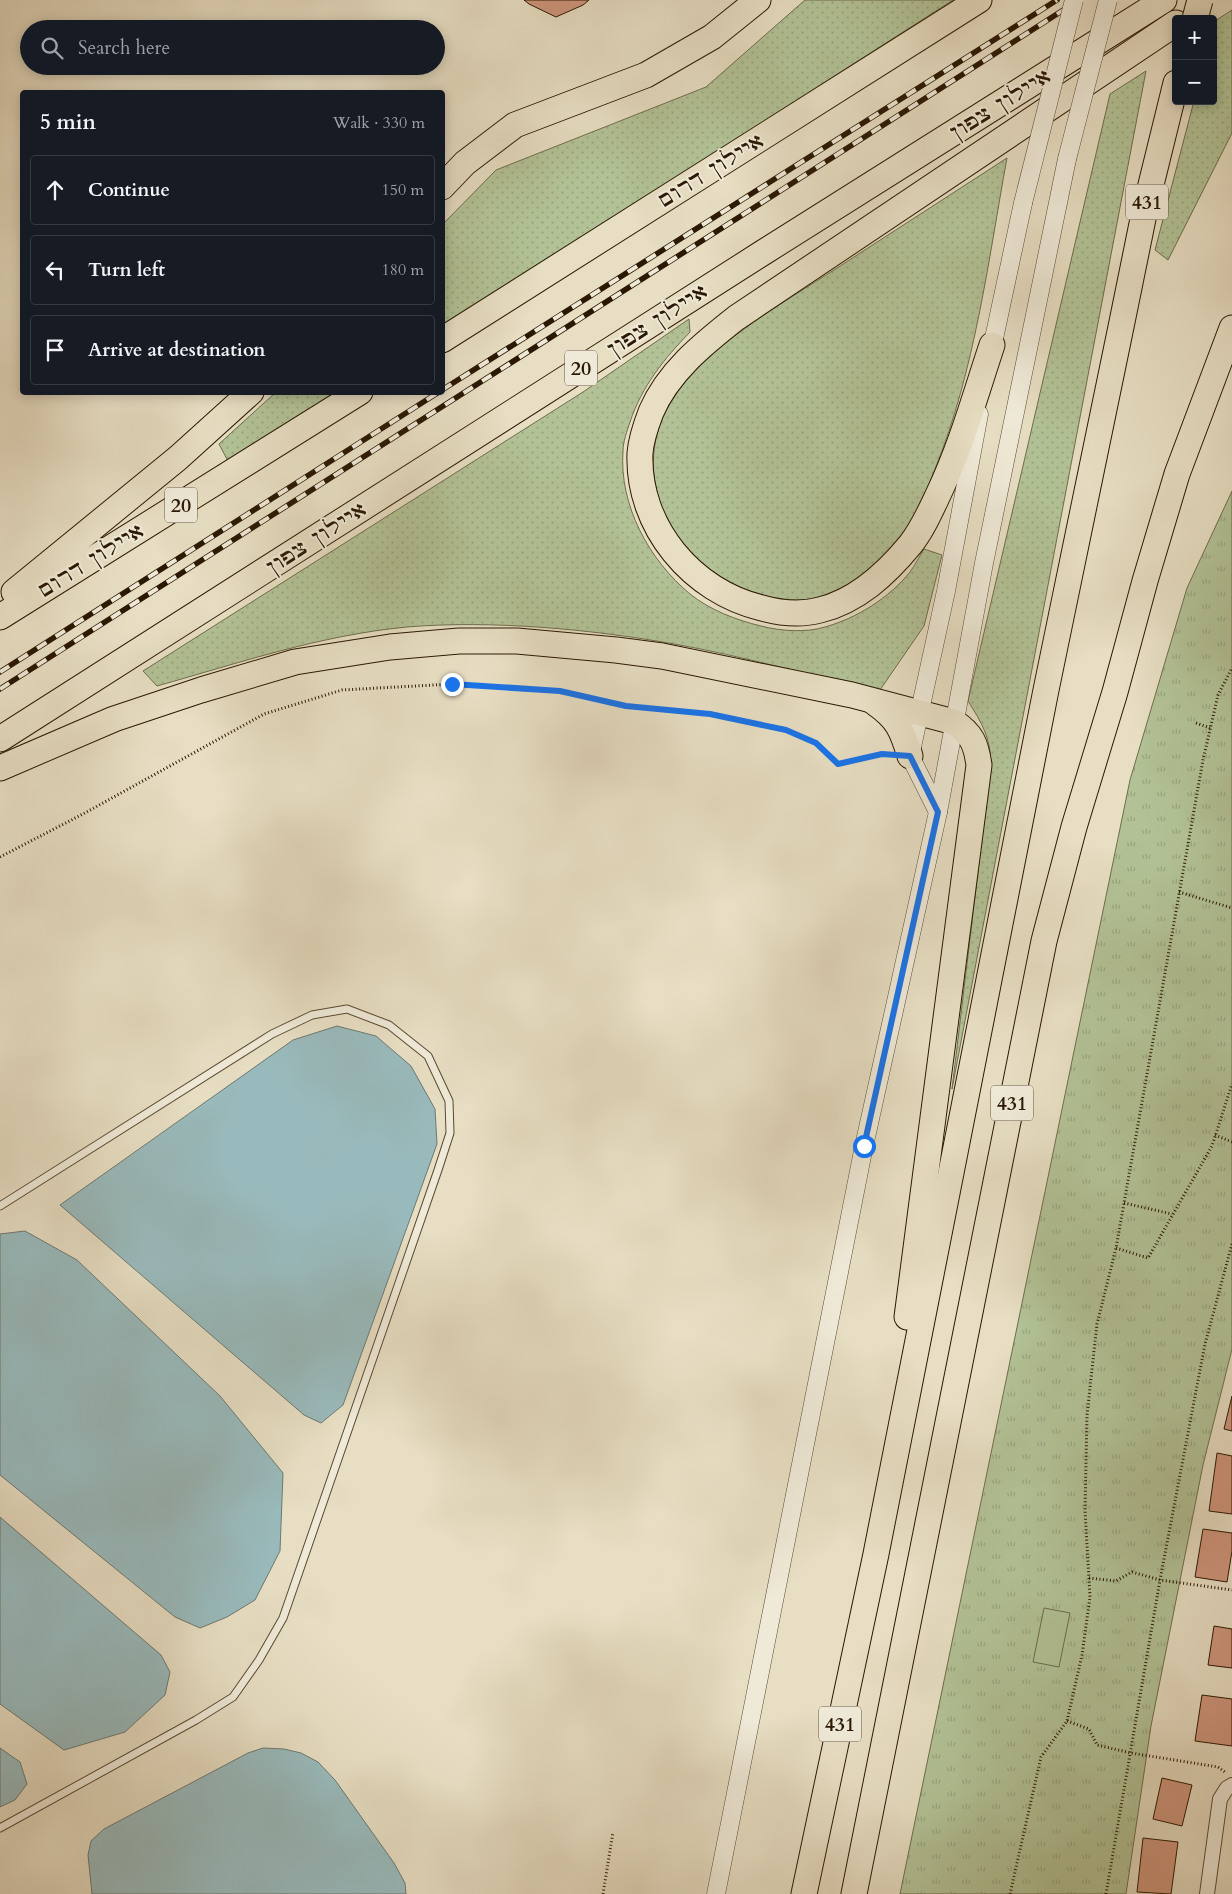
<!DOCTYPE html>
<meta charset="utf-8">
<style>
:root{--surface:#171b24;--page:#20242c;--text:#f1f3f6;--muted:#9ea1a6;--line:#363941}
body{margin:0;font-family:Cardo,"Frank Ruhl Libre",serif;background:var(--page);color:var(--text)}
.controls{position:absolute;right:15px;top:15px;display:grid;overflow:hidden;border-radius:5px;box-shadow:0 2px 12px #0003}
.controls button{width:45px;height:45px;display:grid;place-items:center;padding:0;border:0;border-bottom:1px solid var(--line);background:var(--surface);color:var(--text);font:25px sans-serif}
.stop{position:absolute;width:15px;height:15px;margin:-11px;border:4px solid #1a73e8;border-radius:50%;background:#fff}
.stop.end{background:#1a73e8;border-color:#fff;box-shadow:0 1px 5px #0008}
.list{margin:0;padding:0;list-style:none}
h2{display:flex;justify-content:space-between;align-items:center;height:65px;margin:0;padding:0 20px;font-size:21px}
h2 small{font-size:16px;font-weight:400;color:var(--muted)}
.list li{display:grid;grid-template-columns:32px 1fr auto;gap:15px;align-items:center;box-sizing:border-box;height:70px;margin:0 10px 10px;padding:0 10px;border:1px solid var(--line);border-radius:5px}
.list b{display:block;font-size:19px;white-space:nowrap}
.list em{font-size:16px;font-style:normal;color:var(--muted)}
.icon{flex:none;width:28px;height:28px;fill:none;stroke:currentColor;stroke-width:2;stroke-linecap:round;stroke-linejoin:round}
.map{position:relative;flex:none;width:1232px;height:1894px;overflow:hidden}
.search{position:absolute;background:var(--surface);box-shadow:0 2px 12px #0003;left:20px;top:20px;width:425px;height:55px;display:flex;align-items:center;gap:12px;box-sizing:border-box;padding:0 18px;border-radius:28px;color:var(--muted);font-size:19px}
.panel{position:absolute;background:var(--surface);box-shadow:0 2px 12px #0003;left:20px;top:90px;width:425px;height:305px;border-radius:5px}
.map>svg:first-child{display:block}
</style>
<div class="map">
<svg width="1232" height="1894" viewBox="0 0 1232 1894">
<defs>
<pattern id="grass-dots" width="8" height="8" patternUnits="userSpaceOnUse" patternTransform="scale(1.25)"><rect width="8" height="8" fill="#b2c296"/><path d="M2 2h.1M6 6h.1" fill="none" stroke="#99a680" stroke-width="1.8" stroke-linecap="round"/></pattern>
<pattern id="park-tufts" width="24" height="20" patternUnits="userSpaceOnUse" patternTransform="scale(1.25)"><rect width="24" height="20" fill="#b2c296"/><path d="M3 7l-1-3M5 7V3M7 7l1-3M15 17l-1-3M17 17v-4M19 17l1-3" fill="none" stroke="#99a680"/></pattern>
</defs>
<rect width="100%" height="100%" fill="#e7dec3"/>
<filter id="stains"><feTurbulence type="fractalNoise" baseFrequency=".004" numOctaves="4"/><feColorMatrix values="0 0 0 0 .2 0 0 0 0 .09 0 0 0 0 .02 0 0 0 .5 -.17"/></filter>
<radialGradient id="worn" r=".72"><stop offset=".6" stop-color="#630" stop-opacity="0"/><stop offset="1" stop-color="#630" stop-opacity=".3"/></radialGradient>
<g fill="url(#grass-dots)" stroke="#6e6d4c">
<path d="M805,0H953L443,327V224L496,170L706,87Z"/>
<path d="M1232,10V133L1168,260L1155,250L1194,101H1213V27L1215,21Z"/>
<path d="M1146,71L952,1089L991,763C990,737 982,723 968,701L1110,94Z"/>
<path d="M1007,158C988,262 975,370 935,469C926,491 917,515 902,535C881,563 850,590 814,598C799,602 781,600 766,596C682,577 622,482 671,402C704,347 783,303 837,268C894,231 950,195 1007,158Z"/>
<path d="M689,319L690,332C664,359 642,386 630,422C627,431 623,442 623,451C619,505 649,560 690,594C710,610 736,620 761,626C781,631 805,633 825,627C857,618 889,598 910,572C915,565 919,557 924,549L942,555L924,626L880,690C811,676 743,656 674,644C590,629 491,620 407,627C321,635 239,663 157,686L143,671L583,392Z"/>
<path d="M275,393H339L229,463L219,444Z"/>
</g>
<path fill="url(#park-tufts)" stroke="#6e6d4c" d="M1232,491V1349L1203,1465L1151,1726L1126,1894H900L1130,780L1187,588Z"/>
<path fill="#b2c296" stroke="#6e6d4c" d="M1044,1608L1070,1613L1059,1667L1033,1662Z"/>
<g fill="#99babc" stroke="#6d7972">
<path d="M337,1026L376,1036L411,1066L435,1109L437,1144L343,1405L321,1423L304,1415L60,1205L293,1040Z"/>
<path d="M25,1231L77,1260L220,1396L283,1473L280,1551L255,1600L227,1617L200,1628L175,1617L0,1475V1234Z"/>
<path d="M0,1517L161,1655L170,1672L165,1695L125,1732L64,1750L0,1704Z"/>
<path d="M0,1748L20,1762L27,1784L15,1800L0,1807Z"/>
<path d="M263,1748L284,1749L301,1753L318,1762L335,1780L394,1863L405,1883L406,1894H92L88,1855L91,1841L104,1829L248,1753Z"/>
</g>
<g fill="#cf967d" stroke="#2b1803">
<path d="M524,0H589L583,5L556,17L529,4Z"/>
<path d="M1232,1396V1431L1224,1429Z"/>
<path d="M1217,1453L1232,1456V1514L1209,1511Z"/>
<path d="M1203,1529L1232,1533V1551L1227,1582L1195,1577Z"/>
<path d="M1214,1626L1232,1629V1668L1208,1665Z"/>
<path d="M1202,1695L1232,1699V1746L1195,1741Z"/>
<path d="M1162,1778L1192,1785L1182,1826L1153,1819Z"/>
<path d="M1143,1838L1178,1842L1171,1894L1137,1892Z"/>
</g>
<g fill="none" stroke-linecap="round" stroke-linejoin="round">
<g stroke="#5a4a33" stroke-width="9">
<path id="service" d="M0,1206L272,1034L312,1015L347,1009L389,1025L428,1056L449,1101L450,1133L438,1170L283,1618L259,1660L233,1697L196,1720L0,1828"/>
</g>
<g stroke="#5a4a33" stroke-width="16">
<path id="minor" d="M1207,1894L1220,1799L1227,1788L1232,1785"/>
</g>
<g stroke="#5a4a33" stroke-width="19">
<g id="tertiary">
<path d="M990,357L1023,203"/>
<path d="M938,812L910,756L946,591L979,414"/>
<path d="M716,1894L864,1146L938,812L984,563L1067,159"/>
</g>
</g>
<g stroke="#2b1803" stroke-width="27">
<g id="motorway">
<path d="M442,187L465,163L515,125L646,75L712,37L758,0"/>
<path d="M442,340L979,0"/>
<path d="M992,345C975,396 961,447 938,495C930,512 922,530 910,545C886,574 857,601 820,610C801,615 780,613 762,608C693,592 637,527 640,453C641,440 646,425 651,412C668,372 703,344 736,318L1176,23"/>
<path d="M14,592L178,458L251,392"/>
<path d="M0,617L360,392"/>
<path d="M875,703C898,719 902,730 910,756"/>
<path d="M0,739L764,252L1164,0"/>
<path d="M0,768L114,719L201,690L295,662L390,647L459,641H517L616,650L662,656L852,695L954,722C972,734 976,744 979,765L907,1317"/>
<path d="M804,1894L876,1554L1046,690L1122,322L1145,209L1176,83"/>
<path d="M854,1894L1044,941L1074,827L1115,692L1145,581L1177,474L1232,328"/>
</g>
</g>
<g stroke="#2b1803" stroke-width="3" stroke-dasharray="1 2.5" stroke-linecap="butt">
<path d="M1196,723L1210,728"/>
<path d="M0,857L83,814L264,714L342,690L452,684L560,691L626,706L709,714L786,729L816,743L838,764L882,754H887"/>
<path d="M1179,892L1232,908"/>
<path d="M1215,1135L1232,1142"/>
<path d="M1124,1203L1172,1214"/>
<path d="M1116,1248L1148,1258L1212,1146L1232,1084"/>
<path d="M1089,1578L1116,1581L1132,1572L1160,1580L1232,1590"/>
<path d="M1067,1721L1089,1729L1097,1745L1131,1753L1218,1767L1225,1772"/>
<path d="M603,1894L613,1832"/>
<path d="M1010,1894L1041,1757L1067,1721L1082,1655L1090,1597L1085,1510L1087,1415L1097,1324L1116,1248L1203,760L1218,695L1232,668"/>
<path d="M1106,1894L1160,1580L1205,1344L1232,1244"/>
</g>
<use href="#service" stroke="#efead8" stroke-width="7"/>
<use href="#minor" stroke="#efead8" stroke-width="14"/>
<use href="#tertiary" stroke="#efead8" stroke-width="18"/>
<use href="#motorway" stroke="#e7dec3" stroke-width="25"/>
<g stroke="#2b1803" stroke-width="5.5">
<g id="rail">
<path d="M442,390L1057,0"/>
<path d="M0,672L439,392"/>
<path d="M0,689L1079,0"/>
</g>
</g>
<use href="#rail" stroke="#efead8" stroke-width="4" stroke-dasharray="11" stroke-linecap="butt"/>
<g stroke="#5a4a33" stroke-width="19" stroke-linecap="butt">
<g id="tertiary-bridge">
<path d="M1067,159L1108,0"/>
<path d="M1023,203L1074,0"/>
</g>
</g>
<g stroke="#2b1803" stroke-width="27" stroke-linecap="butt">
<path id="motorway-bridge" d="M1195,19L1200,0"/>
</g>
<use href="#tertiary-bridge" stroke="#efead8" stroke-width="18"/>
<use href="#motorway-bridge" stroke="#e7dec3" stroke-width="25"/>
</g>
<g fill="none" stroke-linecap="round" stroke-linejoin="round">
<path stroke="#1a73e8" stroke-width="6" d="M452,684L560,691L626,706L710,714L786,730L816,743L838,764L882,754L910,756L938,812L864,1146"/>
</g>
<g text-anchor="middle" stroke-width="4" stroke-linejoin="round" paint-order="stroke">
<g fill="#efead8" stroke="#665743" stroke-width="1">
<rect x="1126" y="184.5" width="42" height="35" rx="4"/>
<rect x="565" y="350.5" width="32" height="35" rx="4"/>
<rect x="165" y="487.5" width="32" height="35" rx="4"/>
<rect x="991" y="1085.5" width="42" height="35" rx="4"/>
<rect x="819" y="1706.5" width="42" height="35" rx="4"/>
</g>
<g font-size="20" font-weight="bold" fill="#2b1803">
<text x="1147" y="209">431</text>
<text x="581" y="375">20</text>
<text x="181" y="512">20</text>
<text x="1012" y="1110">431</text>
<text x="840" y="1731">431</text>
</g>
<g font-size="21" fill="#2b1803" stroke="#efead8">
<text transform="translate(1000 104) rotate(-32)" y="7">איילון צפון</text>
<text transform="translate(711 170) rotate(-32)" y="7">איילון דרום</text>
<text transform="translate(657 320) rotate(-33)" y="7">איילון צפון</text>
<text transform="translate(316 538) rotate(-33)" y="7">איילון צפון</text>
<text transform="translate(91 560) rotate(-32)" y="7">איילון דרום</text>
</g>
</g>
<rect width="100%" height="100%" filter="url(#stains)"/>
<rect width="100%" height="100%" fill="url(#worn)"/>
</svg>
<div class="controls">
<button>+</button>
<button>−</button>
</div>
<div class="stop" style="left:864px;top:1146px"></div>
<div class="stop end" style="left:452px;top:684px"></div>
<div class="search"><svg class="icon" aria-label="search" viewBox="0 0 24 24"><circle cx="10" cy="10" r="6"/><path d="M15 15l6 6"/></svg>Search here</div>
<section class="panel">
<h2>5 min<small>Walk · 330 m</small></h2>
<ul class="list">
<li><svg class="icon" aria-label="ahead" viewBox="0 0 24 24"><path d="M12 20V5M6 11l6-6 6 6"/></svg><div><b>Continue</b></div><em>150 m</em></li>
<li><svg class="icon" aria-label="left" viewBox="0 0 24 24"><path d="M17 20v-9H6M10 6l-5 5 5 5"/></svg><div><b>Turn left</b></div><em>180 m</em></li>
<li><svg class="icon" aria-label="arrive" viewBox="0 0 24 24"><path d="M6 21V4h12l-3 4 3 4H6"/></svg><div><b>Arrive at destination</b></div></li>
</ul>
</section>
</div>
